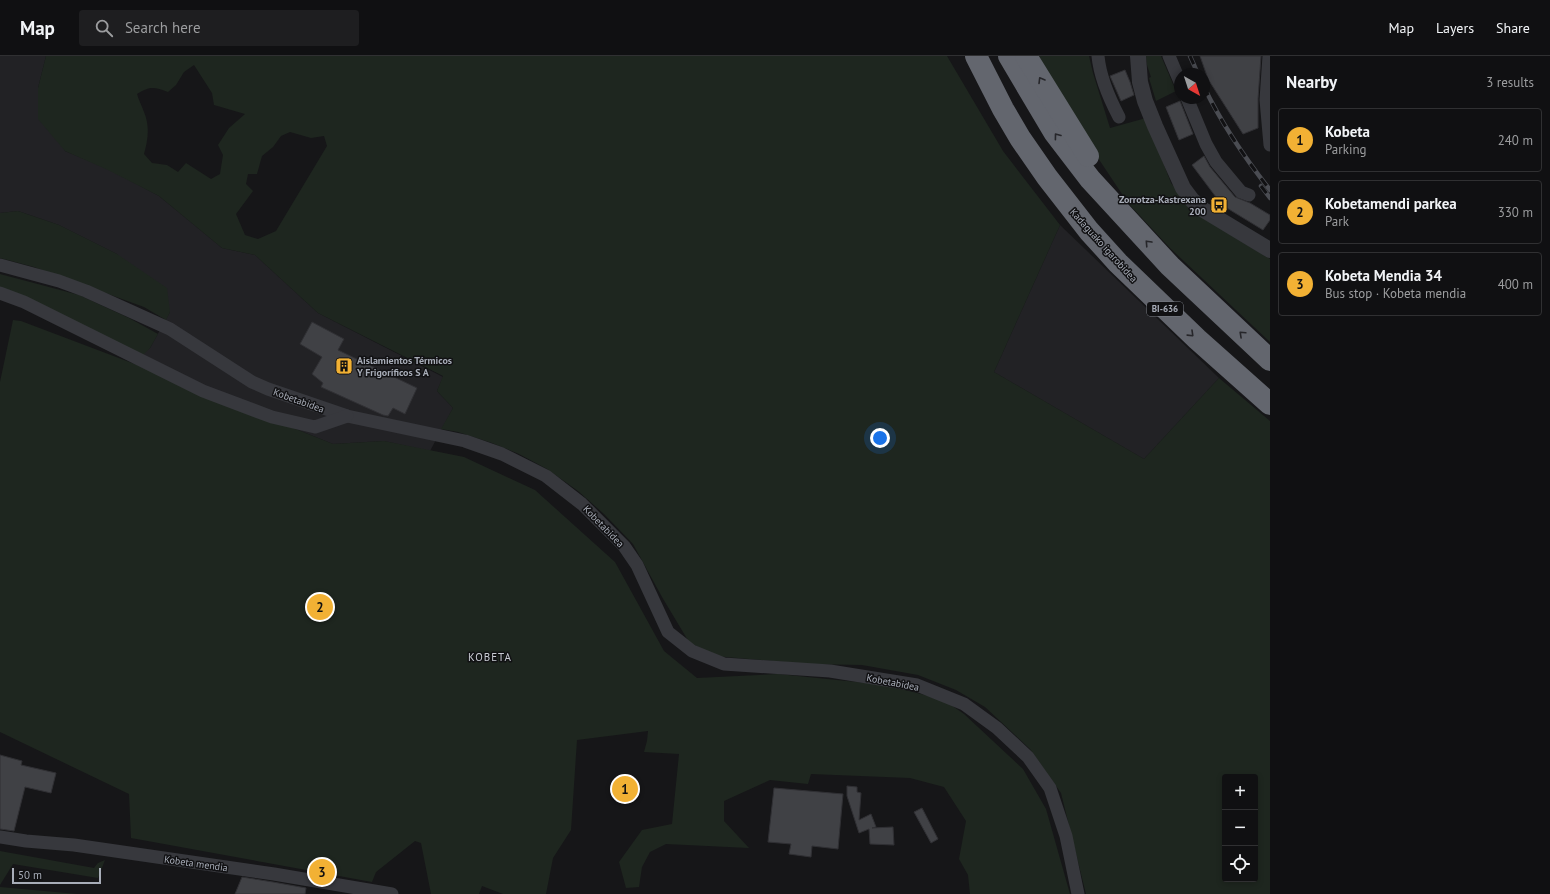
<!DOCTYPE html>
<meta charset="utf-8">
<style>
:root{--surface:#101012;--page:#1e1e20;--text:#f1f3f6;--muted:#9c9d9f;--line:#303032;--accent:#f2b134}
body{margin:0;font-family:"PT Sans",sans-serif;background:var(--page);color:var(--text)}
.controls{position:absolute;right:12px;bottom:12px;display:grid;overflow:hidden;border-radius:4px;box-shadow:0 2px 6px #0003}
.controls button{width:36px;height:36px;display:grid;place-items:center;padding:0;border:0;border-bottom:1px solid var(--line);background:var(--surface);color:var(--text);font:20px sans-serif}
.compass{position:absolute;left:1174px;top:12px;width:36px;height:36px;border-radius:50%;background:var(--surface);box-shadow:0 2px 6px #0003;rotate:141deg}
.scale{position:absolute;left:12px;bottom:10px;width:89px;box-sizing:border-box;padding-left:4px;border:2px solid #a8adb8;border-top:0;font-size:11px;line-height:14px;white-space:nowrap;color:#a8adb8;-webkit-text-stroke:3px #111113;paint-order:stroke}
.you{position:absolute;left:880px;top:382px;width:14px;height:14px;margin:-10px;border:3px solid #fff;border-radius:50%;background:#1a73e8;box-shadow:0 0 0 6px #1a73e833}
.badge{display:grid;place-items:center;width:26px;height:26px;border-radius:50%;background:var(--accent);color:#111;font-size:13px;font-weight:700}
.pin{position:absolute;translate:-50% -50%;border:2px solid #fff;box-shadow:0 1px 4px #0006}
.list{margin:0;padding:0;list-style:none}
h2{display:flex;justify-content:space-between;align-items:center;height:52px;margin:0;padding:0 16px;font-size:17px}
h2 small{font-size:13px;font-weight:400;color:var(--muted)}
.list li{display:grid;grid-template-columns:26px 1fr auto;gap:12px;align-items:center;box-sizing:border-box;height:64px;margin:0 8px 8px;padding:0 8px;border:1px solid var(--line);border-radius:4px}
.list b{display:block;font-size:15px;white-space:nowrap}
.list p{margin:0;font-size:13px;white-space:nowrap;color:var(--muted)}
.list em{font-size:13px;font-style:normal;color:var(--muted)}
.icon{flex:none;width:22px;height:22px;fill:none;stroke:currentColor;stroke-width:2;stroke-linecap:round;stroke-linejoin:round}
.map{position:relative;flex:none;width:1270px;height:838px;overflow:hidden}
header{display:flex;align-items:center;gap:24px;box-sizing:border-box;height:56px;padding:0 20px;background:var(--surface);border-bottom:1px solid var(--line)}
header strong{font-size:19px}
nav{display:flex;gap:22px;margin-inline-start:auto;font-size:14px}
.search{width:280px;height:36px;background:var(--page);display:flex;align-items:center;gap:10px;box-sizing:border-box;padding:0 14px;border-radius:4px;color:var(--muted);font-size:15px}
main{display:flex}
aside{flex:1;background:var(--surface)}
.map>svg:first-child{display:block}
</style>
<header>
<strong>Map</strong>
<div class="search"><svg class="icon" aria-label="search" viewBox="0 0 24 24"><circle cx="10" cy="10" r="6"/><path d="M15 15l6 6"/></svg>Search here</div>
<nav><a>Map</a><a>Layers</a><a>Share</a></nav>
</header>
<main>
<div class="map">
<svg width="1270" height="838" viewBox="0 0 1270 838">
<rect width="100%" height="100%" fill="#161618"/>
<g fill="#222225">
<path d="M0,0H46L38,32L65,95L108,113L159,140L222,192L255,199L318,257L443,321L437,335L453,352L430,395L384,385L333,388L132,307L150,292L170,256L117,198L59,169L18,155L0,157Z"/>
<path d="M1060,169L1219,322L1144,403L994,316Z"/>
</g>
<g fill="#1e261f" fill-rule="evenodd">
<path d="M46,0H947L1003,95L1060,169L994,316L1144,403L1219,322L1270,365V838H1086L1061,737L1030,693L985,651L956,634L918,619L862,609L808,608L714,600L689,586L662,541L633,488L604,458L578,435L547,413L519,398L492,387L458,376L441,373L453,352L437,335L443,320L318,257L255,199L222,192L159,140L108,114L65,95L38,63V32ZM194,9L212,37L214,49L245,58L229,72L218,89L223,99L220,118L211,123L186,107L178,116L167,109L152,107L144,98C148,84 150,70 144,56C142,50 139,45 137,38C150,30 154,31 168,36L176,29L184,16ZM290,76L311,82L324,80L327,90L276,175L258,183L245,179L236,158L253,135L246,128L248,118H257L262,100L273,91L281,80ZM1225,721H1255V823H1225Z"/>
<path d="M1039,0H1089L1093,17L1110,72L1146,62L1171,127L1189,150L1237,183L1270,203V286L1170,192L1128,147L1080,75Z"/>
<path d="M1146,0H1161L1176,35L1156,45L1149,22L1151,21L1147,9Z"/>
<path d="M18,155L59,169L117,198L167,232L170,256L166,264L144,251L34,211L0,202V157Z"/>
<path d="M0,218L79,239L129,262L158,278L150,292L143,299L0,233Z"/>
<path d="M13,264L21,265L132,307L333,388L384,385L464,401L535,434L615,506L664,595L697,622L778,618L886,629L944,644L964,658L1023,713L1046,753L1070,838H970L968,819L959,803L966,765L944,731L910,722L811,718L808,728L770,724L724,745V765L749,792L666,788L650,796L642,811L639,831L626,832L619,806L642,774L672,768L679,698L644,696L647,685L648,675L577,684L571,774L553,802L546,838H503L482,830L479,838H431L421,787L415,785L376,816L372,826L131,782L129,738L0,676V326Z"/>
<path d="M0,795L94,812L98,807L105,804L98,822L13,808L0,829Z"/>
<path d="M0,831L77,838H0Z"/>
</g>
<g fill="#404145" stroke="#303034">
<path d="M1200,0H1261L1258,43V72L1243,78L1208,23Z"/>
<path d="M1125,14L1130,26L1134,39L1121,45L1110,20Z"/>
<path d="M1180,45L1193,78L1179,84L1166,51Z"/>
<path d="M1204,100L1210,111L1235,141L1250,147L1270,159V164L1263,174L1222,149L1192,109Z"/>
<path d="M312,266L344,283L338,294L417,332L405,358L393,352L388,360L383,359L321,331L323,327L312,318L322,301L300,288Z"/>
<path d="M0,699L22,705L21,709L56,717L51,737L25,731L14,775L0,773Z"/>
<path d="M847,730L857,731V736L861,737L859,764L871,758L876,771L872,772L893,771L894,789L870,788L869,773L859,777L847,740Z"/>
<path d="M774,732L843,738L838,793L812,790L811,801L789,798L791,788L768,786Z"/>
<path d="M922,752L938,783L931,787L914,756Z"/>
<path d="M242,821L273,826L306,832L305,838H235Z"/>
</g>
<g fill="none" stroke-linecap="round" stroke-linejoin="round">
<g stroke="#37383d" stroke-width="13">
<path d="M1098,0C1100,22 1109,42 1119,61"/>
<path d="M1169,0L1180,26"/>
<path d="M1269,0L1266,44L1270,89"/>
<path d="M1187,42L1206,88L1216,106L1241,136L1249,139"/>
<path d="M0,209L59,225L86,235L170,273L252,326L268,333L347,360L465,385L502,398L546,420L582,448L624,490L637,509L668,576L692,595L724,608L830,615L917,629L964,648L997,672L1028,701L1050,732L1066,780L1078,838"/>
<path d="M0,237L24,246L203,335L272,361L315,371L347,360"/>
<path d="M0,781L26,785L74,789L274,818L392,838"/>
</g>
<path stroke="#37383d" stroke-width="16" d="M1138,0L1140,26L1145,45L1155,70L1183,132L1192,144L1202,153L1270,194"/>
<g stroke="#63666e" stroke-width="22">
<path d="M976,0L1003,53L1020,82L1047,121L1089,175L1118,207L1197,283L1270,348"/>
<path d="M1009,0L1054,76L1090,123L1170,210L1270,304"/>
<path d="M1026,0L1088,100"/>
</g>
<g stroke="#4a4c52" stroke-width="4.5">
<g id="rail">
<path d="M1190,0L1198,18"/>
<path d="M1204,31C1222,68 1244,101 1270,134"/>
<path d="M1261,130L1270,142"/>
</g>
</g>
<use href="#rail" stroke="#111113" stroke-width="3" stroke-dasharray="9" stroke-linecap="butt"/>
</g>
<defs><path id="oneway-chevron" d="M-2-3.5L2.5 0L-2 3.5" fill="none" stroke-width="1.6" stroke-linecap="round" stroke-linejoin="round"/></defs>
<g stroke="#26262a">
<use href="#oneway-chevron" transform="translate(1041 24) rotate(-121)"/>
<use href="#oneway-chevron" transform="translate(1057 80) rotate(-127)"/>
<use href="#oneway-chevron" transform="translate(1148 187) rotate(-133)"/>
<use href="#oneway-chevron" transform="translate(1191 278) rotate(44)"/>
<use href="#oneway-chevron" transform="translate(1242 278) rotate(-137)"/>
</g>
<defs>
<g id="bus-square" transform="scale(0.9)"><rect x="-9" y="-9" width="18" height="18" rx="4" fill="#f2b134" stroke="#111113"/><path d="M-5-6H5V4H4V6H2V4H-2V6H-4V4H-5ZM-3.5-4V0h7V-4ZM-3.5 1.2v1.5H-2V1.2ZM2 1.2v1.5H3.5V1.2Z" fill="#111"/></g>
<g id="building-square" transform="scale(0.9)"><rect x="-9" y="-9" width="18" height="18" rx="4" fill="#f2b134" stroke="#111113"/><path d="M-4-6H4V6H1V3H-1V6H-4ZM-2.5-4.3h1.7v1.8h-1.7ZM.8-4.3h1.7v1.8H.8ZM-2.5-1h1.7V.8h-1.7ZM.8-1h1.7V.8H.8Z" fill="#111"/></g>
</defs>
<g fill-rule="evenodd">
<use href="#bus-square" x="1219" y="149"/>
<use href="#building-square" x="344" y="310"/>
</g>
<g text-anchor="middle" stroke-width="3" stroke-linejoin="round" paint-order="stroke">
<rect fill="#111113" stroke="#7b7e86" stroke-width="1" x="1147" y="246" width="36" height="14" rx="3"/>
<g font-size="9" font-weight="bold" fill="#a8adb8">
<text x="1165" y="256">BI-636</text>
</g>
<g font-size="10" font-weight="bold" fill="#a8adb8" stroke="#111113" text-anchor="end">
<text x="1206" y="147">Zorrotza-Kastrexana<tspan x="1206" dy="12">200</tspan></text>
<text x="357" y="308" text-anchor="start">Aislamientos Térmicos<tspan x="357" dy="12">Y Frigoríficos S A</tspan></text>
</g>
<g font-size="10" fill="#a8adb8" stroke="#111113">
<text transform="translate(1104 189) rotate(48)" y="4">Kadaguako igarobidea</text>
<text transform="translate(299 344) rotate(20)" y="4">Kobetabidea</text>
<text transform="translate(604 470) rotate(46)" y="4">Kobetabidea</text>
<text transform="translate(893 626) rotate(11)" y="4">Kobetabidea</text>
<text transform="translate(196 807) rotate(8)" y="4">Kobeta mendia</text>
</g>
<g font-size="11" letter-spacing="1" fill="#c9ccd4" stroke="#111113">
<text x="490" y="605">KOBETA</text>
</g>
</g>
</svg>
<div class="controls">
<button>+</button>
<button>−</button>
<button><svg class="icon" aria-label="locate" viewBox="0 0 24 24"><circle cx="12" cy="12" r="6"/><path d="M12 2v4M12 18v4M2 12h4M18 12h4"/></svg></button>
</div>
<svg class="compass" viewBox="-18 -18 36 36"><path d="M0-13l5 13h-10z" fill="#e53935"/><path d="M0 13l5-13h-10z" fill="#9c9d9f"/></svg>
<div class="scale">50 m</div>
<div class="you"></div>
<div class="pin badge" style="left:625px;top:733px">1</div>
<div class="pin badge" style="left:320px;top:551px">2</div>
<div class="pin badge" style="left:322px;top:816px">3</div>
</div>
<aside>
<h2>Nearby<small>3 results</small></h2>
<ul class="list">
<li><span class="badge">1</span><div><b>Kobeta</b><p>Parking</p></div><em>240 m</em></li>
<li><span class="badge">2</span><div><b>Kobetamendi parkea</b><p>Park</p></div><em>330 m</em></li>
<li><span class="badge">3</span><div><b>Kobeta Mendia 34</b><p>Bus stop · Kobeta mendia</p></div><em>400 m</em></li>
</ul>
</aside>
</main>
